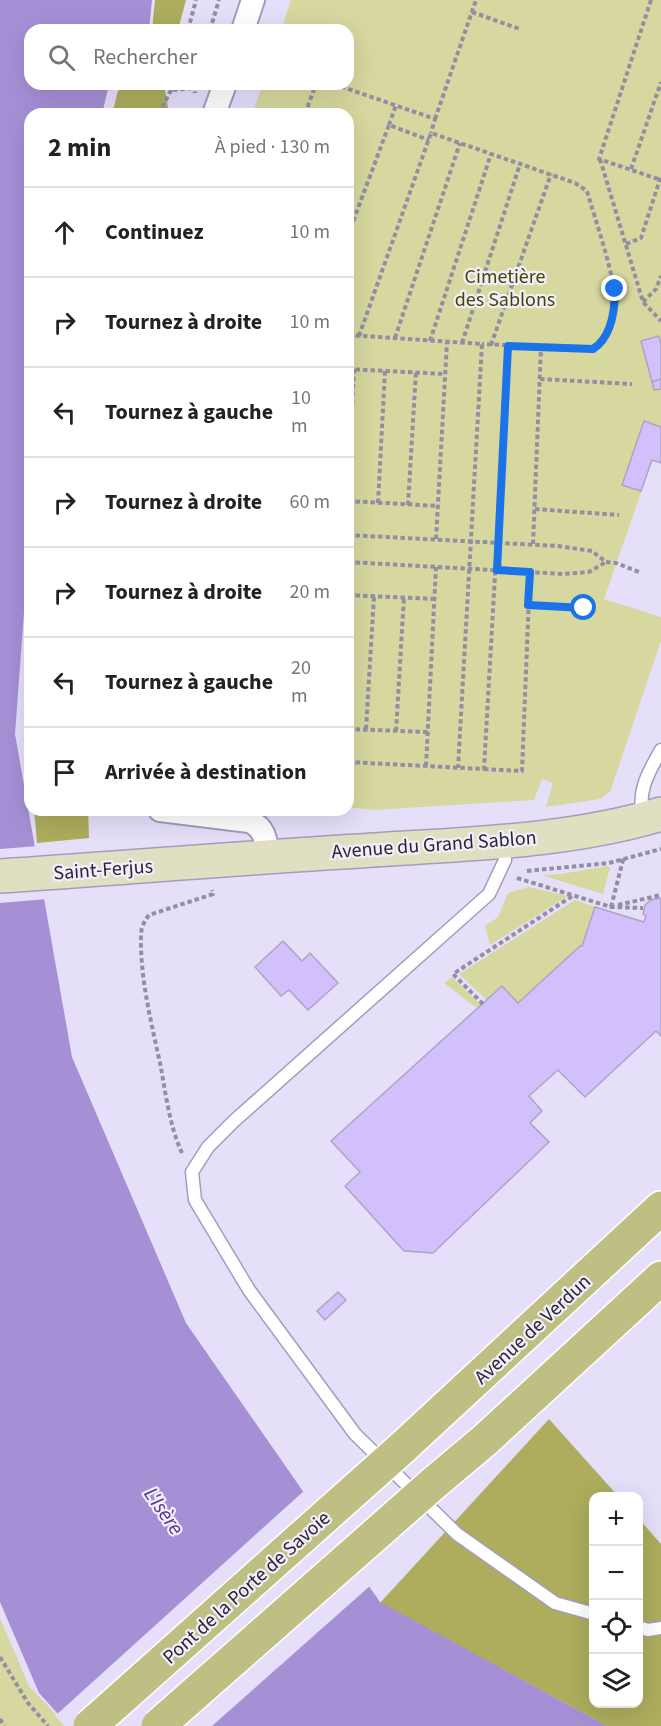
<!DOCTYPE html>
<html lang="fr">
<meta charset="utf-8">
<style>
:root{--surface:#fff;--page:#f6f6f6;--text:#222;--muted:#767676;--line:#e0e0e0}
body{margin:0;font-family:"Source Sans 3",sans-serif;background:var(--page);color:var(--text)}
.controls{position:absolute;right:18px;bottom:18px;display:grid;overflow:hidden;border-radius:12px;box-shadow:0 6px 24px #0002}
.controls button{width:54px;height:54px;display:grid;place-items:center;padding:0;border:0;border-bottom:2px solid var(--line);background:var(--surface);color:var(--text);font:30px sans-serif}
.stop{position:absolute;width:18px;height:18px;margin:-14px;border:4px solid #1a73e8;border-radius:50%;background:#fff}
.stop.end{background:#1a73e8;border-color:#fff;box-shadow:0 2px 6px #0008}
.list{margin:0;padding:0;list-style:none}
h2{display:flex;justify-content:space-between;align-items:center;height:78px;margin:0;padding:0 24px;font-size:26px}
h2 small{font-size:20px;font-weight:400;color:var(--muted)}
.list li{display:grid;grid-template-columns:39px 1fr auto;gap:18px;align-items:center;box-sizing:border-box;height:90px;padding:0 24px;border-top:2px solid var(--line)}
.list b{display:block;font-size:22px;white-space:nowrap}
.list em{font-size:20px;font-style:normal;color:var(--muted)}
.icon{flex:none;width:33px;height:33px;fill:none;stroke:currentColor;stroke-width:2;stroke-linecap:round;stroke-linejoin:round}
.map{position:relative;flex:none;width:661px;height:1726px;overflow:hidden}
.search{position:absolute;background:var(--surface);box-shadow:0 6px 24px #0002;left:24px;top:24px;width:330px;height:66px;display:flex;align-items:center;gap:15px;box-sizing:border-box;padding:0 21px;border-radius:18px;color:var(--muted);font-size:22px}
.panel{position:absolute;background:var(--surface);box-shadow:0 6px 24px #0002;left:24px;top:108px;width:330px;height:708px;border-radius:18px}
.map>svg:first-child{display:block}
</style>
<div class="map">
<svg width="661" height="1726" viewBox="0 0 661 1726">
<rect width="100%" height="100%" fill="#e6dffa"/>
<g fill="#d7d89f">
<path d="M291,0H661V463L652,461L604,599L661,617V641L610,792L600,799L546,807L553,783L542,779L534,800L373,810L348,807V114H252L263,84H348V30H281Z"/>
<path d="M608,866L610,868L603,894L541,875L561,874Z"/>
<path d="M529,887L568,896L490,945L485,926L498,917L508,893Z"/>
<path d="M575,900L595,907L582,946H579L518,1003L502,986L487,1000L459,974Z"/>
<path d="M452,977L481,1005L478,1009L444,983Z"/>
<path d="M0,1618L29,1686L67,1726H0Z"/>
</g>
<g fill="#adad5d">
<path d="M155,0H186L178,30H152Z"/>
<path d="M124,84H164L169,114H112L118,91Z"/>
<path d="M30,666V768L26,725Z"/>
<path d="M34,810H88L89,838L37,843Z"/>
<path d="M549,1419L618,1496H594V1704H638L639,1519L661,1544V1726H607L380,1603Z"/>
</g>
<path fill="#a590d6" d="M0,0H152L149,30H30V84H113L108,89L102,114H30V531L15,734L72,1057L186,1323L380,1602L607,1726H69L39,1693L0,1602Z"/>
<g fill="#e6dffa">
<path d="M38,846L47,899L0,903V849Z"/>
<path d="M305,1490L371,1585L212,1726H65L55,1716Z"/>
</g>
<g fill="#d1c0fb" stroke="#ada4c4" stroke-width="1.5">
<path d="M659,336L661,345V379L652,382L641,341Z"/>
<path d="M661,379V389L654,390L652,382Z"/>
<path d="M644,421L661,427V463L652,460L641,491L622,485Z"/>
<path d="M661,898V1036L656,1031L585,1097L558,1070L529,1096L542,1111L530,1123L549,1142L433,1253L404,1251L345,1186L360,1172L331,1141L502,986L518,1003L580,946H582L595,907L644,922L646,916L643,914L645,905L651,900Z"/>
<path d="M283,941L302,961L310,953L338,983L308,1010L289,990L281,996L255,967Z"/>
<path d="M338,1292L346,1300L325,1320L317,1311Z"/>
</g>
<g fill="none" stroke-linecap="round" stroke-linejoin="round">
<g stroke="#a59cbc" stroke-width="15">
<g id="lane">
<path d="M643,816C637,791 649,771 661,750"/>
<path d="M503,841L505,860L489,894L234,1121L208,1147L192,1172L195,1200L249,1290L355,1434L457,1534L555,1603L594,1614"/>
<path d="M638,1627L648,1630L661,1628"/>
</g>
</g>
<g stroke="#a59cbc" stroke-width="26">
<g id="street">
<path d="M243,30L253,0"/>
<path d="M214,114L225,84"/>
<path d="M160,810L249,821C265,827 266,841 268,856"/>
</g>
</g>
<g stroke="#a59cbc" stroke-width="36">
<path id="secondary" d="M0,876C120,868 239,858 359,851C458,844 565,843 661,814"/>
</g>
<g stroke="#fff" stroke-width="36">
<g id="primary">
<path d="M402,1448L661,1208"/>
<path d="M435,1482L485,1440L661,1278"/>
</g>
</g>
<g stroke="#948ea3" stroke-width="4" stroke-dasharray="4.5 3" stroke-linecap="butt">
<path d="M651,0L599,159L661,180"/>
<path d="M472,12L520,29"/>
<path d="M188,30L196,0"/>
<path d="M210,30L219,0"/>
<path d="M194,84L195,93"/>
<path d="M334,84L435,119L431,133"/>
<path d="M173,90L193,88"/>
<path d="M159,114L174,84"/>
<path d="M305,114L316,84"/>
<path d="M435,119L476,0"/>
<path d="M389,125L396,105"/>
<path d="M600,159L643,302L661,321"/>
<path d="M631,169L661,82"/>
<path d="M348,235L389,125L429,140"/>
<path d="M626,244L641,238L661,176"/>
<path d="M643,302L656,289L661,276"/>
<path d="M348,335L482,344L458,768"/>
<path d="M359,336L431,133L575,183L587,191C594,216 619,287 615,310C612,324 605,342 593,349L482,344"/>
<path d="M395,338L460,143"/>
<path d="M430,341L491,154"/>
<path d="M462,343L520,164"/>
<path d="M491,345L551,174"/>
<path d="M348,369L445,374"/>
<path d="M540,379L632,384"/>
<path d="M348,486L354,369"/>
<path d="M348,501L438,506"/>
<path d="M378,503L385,371"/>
<path d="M408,505L416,372"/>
<path d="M535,509L619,515"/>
<path d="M348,535L558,546L592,551L606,562L616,563L639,572"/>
<path d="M436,539L447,342"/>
<path d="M533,544L541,347"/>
<path d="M348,562L563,574L589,572L606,562"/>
<path d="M348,595L435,599"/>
<path d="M529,605L584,608"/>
<path d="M348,729L428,732"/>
<path d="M366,729L374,596"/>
<path d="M396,731L404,597"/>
<path d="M348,762L484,769L508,346"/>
<path d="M426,766L436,567"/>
<path d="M484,769L522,771L530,572"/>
<path d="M527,871L609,863L661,849"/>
<path d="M517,878L611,907L643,908"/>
<path d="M618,905L661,895"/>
<path d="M611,907L624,856"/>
<path d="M483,1004L453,974L574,895"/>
<path d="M182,1153C170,1127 166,1096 161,1068C152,1025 140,980 141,936C141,927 144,922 149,915L213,894L212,890"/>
<path d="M0,1657L28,1703L48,1726"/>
<path d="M0,1719L4,1726"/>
</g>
<use href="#lane" stroke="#fff" stroke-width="12"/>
<use href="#street" stroke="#fff" stroke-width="22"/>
<use href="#secondary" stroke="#e0dfc1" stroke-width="33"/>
<use href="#primary" stroke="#c0bf83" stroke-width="33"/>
<g stroke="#fff" stroke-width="36" stroke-linecap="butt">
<g id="primary-bridge">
<path d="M90,1726L402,1448"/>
<path d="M158,1726L435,1482"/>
</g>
</g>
<use href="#primary-bridge" stroke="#c0bf83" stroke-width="33"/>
</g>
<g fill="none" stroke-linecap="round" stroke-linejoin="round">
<path stroke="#1a73e8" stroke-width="8" d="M584,608L528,605L530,572L497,570L508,346L593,349C612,337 615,310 615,289"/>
</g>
<g text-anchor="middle" stroke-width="4.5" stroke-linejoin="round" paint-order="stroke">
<g font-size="20" fill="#464503" stroke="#f2eefc">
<text x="505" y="283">Cimetière<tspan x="505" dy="23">des Sablons</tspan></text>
</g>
<g font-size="20" fill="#292632" stroke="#f2eefc">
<text transform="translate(434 844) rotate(-4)" y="7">Avenue du Grand Sablon</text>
<text transform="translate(103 869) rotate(-4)" y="7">Saint-Ferjus</text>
<text transform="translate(532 1329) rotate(-43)" y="7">Avenue de Verdun</text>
<text transform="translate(246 1587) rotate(-42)" y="7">Pont de la Porte de Savoie</text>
</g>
<g font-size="21" font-style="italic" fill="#543588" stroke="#f2eefc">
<text transform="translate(164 1511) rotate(55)" y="7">L'Isère</text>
</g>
</g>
</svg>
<div class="controls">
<button>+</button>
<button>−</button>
<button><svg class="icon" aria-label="locate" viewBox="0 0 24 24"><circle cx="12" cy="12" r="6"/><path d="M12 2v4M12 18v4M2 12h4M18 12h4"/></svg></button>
<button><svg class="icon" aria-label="layers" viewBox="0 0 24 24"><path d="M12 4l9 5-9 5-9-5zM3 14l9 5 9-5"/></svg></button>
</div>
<div class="stop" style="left:584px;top:608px"></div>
<div class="stop end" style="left:615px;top:289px"></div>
<div class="search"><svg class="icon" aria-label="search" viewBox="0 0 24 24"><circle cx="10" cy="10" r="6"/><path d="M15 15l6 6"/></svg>Rechercher</div>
<section class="panel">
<h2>2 min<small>À pied · 130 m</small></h2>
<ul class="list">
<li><svg class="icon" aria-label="ahead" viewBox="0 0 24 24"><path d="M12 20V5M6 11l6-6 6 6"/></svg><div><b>Continuez</b></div><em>10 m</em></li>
<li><svg class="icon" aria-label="right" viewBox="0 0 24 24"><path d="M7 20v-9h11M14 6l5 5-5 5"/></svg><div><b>Tournez à droite</b></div><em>10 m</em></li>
<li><svg class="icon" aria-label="left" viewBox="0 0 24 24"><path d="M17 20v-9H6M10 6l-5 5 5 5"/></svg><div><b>Tournez à gauche</b></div><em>10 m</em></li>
<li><svg class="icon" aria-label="right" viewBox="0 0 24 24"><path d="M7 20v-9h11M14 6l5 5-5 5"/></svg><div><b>Tournez à droite</b></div><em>60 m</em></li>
<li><svg class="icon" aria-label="right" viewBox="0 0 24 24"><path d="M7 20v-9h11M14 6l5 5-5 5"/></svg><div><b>Tournez à droite</b></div><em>20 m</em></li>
<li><svg class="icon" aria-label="left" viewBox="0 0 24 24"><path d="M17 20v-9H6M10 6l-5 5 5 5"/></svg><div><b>Tournez à gauche</b></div><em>20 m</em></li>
<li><svg class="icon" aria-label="arrive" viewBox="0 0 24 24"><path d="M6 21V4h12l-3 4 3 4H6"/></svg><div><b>Arrivée à destination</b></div></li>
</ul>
</section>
</div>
